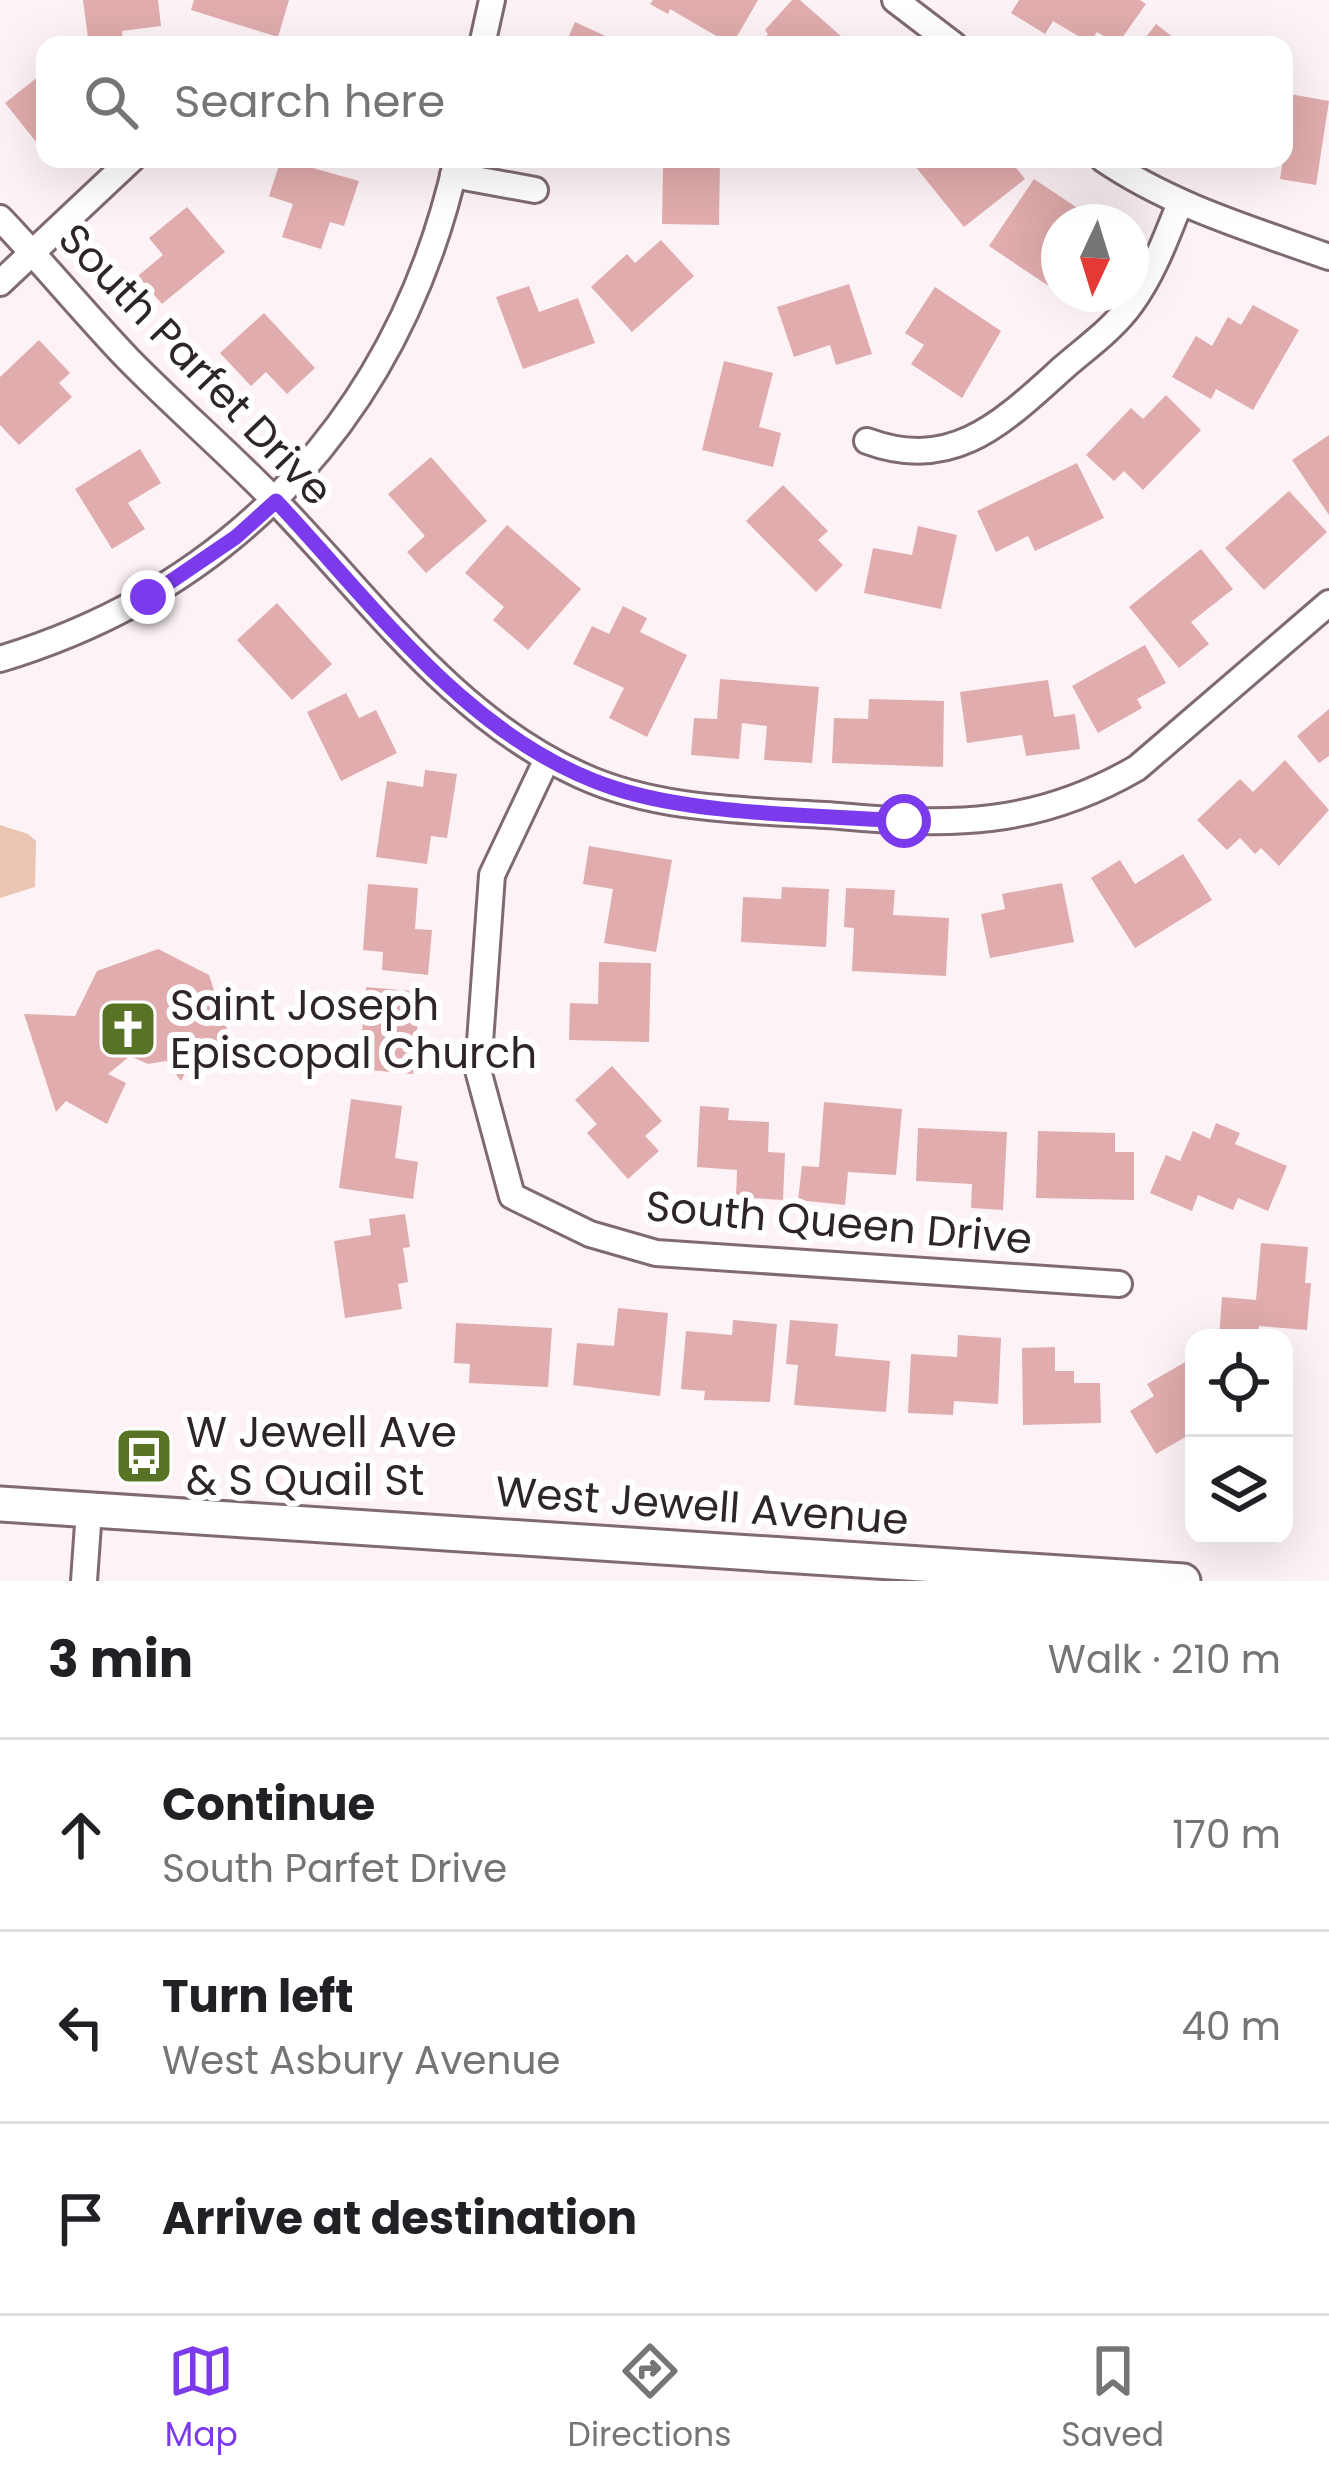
<!DOCTYPE html>
<meta charset="utf-8">
<style>
:root{--surface:#fff;--page:#f2f2f2;--text:#202124;--muted:#757577;--line:#e0e0e0;--accent:#7c3aed}
body{margin:0;font-family:Poppins,sans-serif;background:var(--page);color:var(--text)}
.controls{position:absolute;right:36px;bottom:36px;display:grid;overflow:hidden;border-radius:24px;box-shadow:0 12px 48px #0002}
.controls button{width:108px;height:108px;display:grid;place-items:center;padding:0;border:0;border-bottom:3px solid var(--line);background:var(--surface);color:var(--text);font:60px sans-serif}
.compass{position:absolute;left:1041px;top:204px;width:108px;height:108px;border-radius:50%;background:var(--surface);box-shadow:0 12px 48px #0002;rotate:184deg}
.stop{position:absolute;width:36px;height:36px;margin:-27px;border:9px solid #7c3aed;border-radius:50%;background:#fff}
.stop.end{background:#7c3aed;border-color:#fff;box-shadow:0 3px 12px #0008}
.list{margin:0;padding:0;list-style:none}
h2{display:flex;justify-content:space-between;align-items:center;height:156px;margin:0;padding:0 48px;font-size:51px}
h2 small{font-size:39px;font-weight:400;color:var(--muted)}
.list li{display:grid;grid-template-columns:78px 1fr auto;gap:36px;align-items:center;box-sizing:border-box;height:192px;padding:0 48px;border-top:3px solid var(--line)}
.list b{display:block;font-size:45px;white-space:nowrap}
.list p{margin:0;font-size:39px;white-space:nowrap;color:var(--muted)}
.list em{font-size:39px;font-style:normal;color:var(--muted)}
.icon{flex:none;width:66px;height:66px;fill:none;stroke:currentColor;stroke-width:2;stroke-linecap:round;stroke-linejoin:round}
.map{position:relative;flex:none;width:1329px;height:1581px;overflow:hidden}
.search{position:absolute;background:var(--surface);box-shadow:0 12px 48px #0002;left:36px;right:36px;top:36px;height:132px;display:flex;align-items:center;gap:30px;box-sizing:border-box;padding:0 42px;border-radius:24px;color:var(--muted);font-size:45px}
.sheet{height:732px;background:var(--surface)}
nav{display:flex;justify-content:space-around;align-items:center;box-sizing:border-box;height:168px;border-top:3px solid var(--line);background:var(--surface);font-size:33px;color:var(--muted)}
nav a{display:grid;justify-items:center;gap:6px}
nav .on{color:var(--accent)}
.map>svg:first-child{display:block}
</style>
<div class="map">
<svg width="1329" height="1581" viewBox="0 0 1329 1581">
<rect width="100%" height="100%" fill="#fdf3f7"/>
<path fill="#eac5b4" d="M0,825L28,834L36,841L35,887L0,898Z"/>
<g fill="#e0acad">
<path d="M83,0H158L161,26L122,31L124,45H89Z"/>
<path d="M194,0H289L278,37L191,10Z"/>
<path d="M653,0H758L732,45L670,9L668,14L650,4Z"/>
<path d="M792,0H800L851,45H758L768,34L765,30Z"/>
<path d="M1019,0H1140L1146,4L1117,45L1097,32L1090,43L1053,21L1045,34L1011,13Z"/>
<path d="M575,22L625,45H565Z"/>
<path d="M1156,24L1183,45H1140Z"/>
<path d="M39,76L45,83V153L5,103Z"/>
<path d="M1284,93L1329,101L1316,185L1280,179L1285,148Z"/>
<path d="M281,159L359,181L344,226L330,222L321,249L282,237L293,204L269,196Z"/>
<path d="M635,159H720L719,225L662,224L663,168H635Z"/>
<path d="M924,159H969L976,167L987,159H1009L1025,179L964,227L915,166Z"/>
<path d="M1034,179L1076,207L1066,222H1059V293L989,246Z"/>
<path d="M187,207L225,252L162,304L138,276L163,255L149,238Z"/>
<path d="M661,240L694,276L632,332L591,287L627,254L635,263Z"/>
<path d="M849,284L872,354L836,365L830,345L794,357L777,307Z"/>
<path d="M529,286L539,312L578,298L595,343L523,369L496,297Z"/>
<path d="M935,287L1001,331L962,398L911,364L924,345L905,333Z"/>
<path d="M1253,305L1299,330L1253,410L1216,389L1211,399L1172,377L1196,336L1212,346L1228,317L1241,325Z"/>
<path d="M264,313L315,368L287,394L266,372L251,386L220,353Z"/>
<path d="M39,340L70,373L59,383L72,397L19,445L0,425V377Z"/>
<path d="M724,361L773,373L759,427L781,433L773,467L702,450Z"/>
<path d="M1166,395L1201,430L1143,490L1124,471L1114,481L1086,455L1131,408L1143,419Z"/>
<path d="M1329,435V515L1292,460Z"/>
<path d="M140,449L161,483L128,503L145,529L112,549L75,489Z"/>
<path d="M431,457L487,521L426,573L407,552L425,536L388,494Z"/>
<path d="M1077,463L1104,518L1035,551L1028,536L996,552L977,511Z"/>
<path d="M783,485L828,531L818,540L843,565L816,592L746,521Z"/>
<path d="M1289,491L1327,532L1264,590L1225,548Z"/>
<path d="M507,525L581,589L528,650L493,620L504,607L465,573Z"/>
<path d="M918,526L957,535L941,609L864,593L873,548L912,555Z"/>
<path d="M1201,549L1233,589L1191,622L1209,644L1179,668L1129,607Z"/>
<path d="M277,603L332,664L292,700L237,640Z"/>
<path d="M623,606L647,618L640,632L687,655L647,737L609,718L624,688L573,664L592,626L609,634Z"/>
<path d="M1145,645L1166,683L1137,699L1142,708L1098,733L1072,686Z"/>
<path d="M720,679L819,687L812,763L764,760L767,726L742,723L739,759L691,755L694,718L717,719Z"/>
<path d="M1048,680L1054,717L1075,714L1080,749L1026,756L1022,735L967,743L960,692Z"/>
<path d="M346,693L359,718L376,710L397,753L341,781L307,712Z"/>
<path d="M869,699L944,701L943,767L832,763L834,718L868,719Z"/>
<path d="M1329,709V756L1319,763L1297,736Z"/>
<path d="M1285,760L1329,810L1279,866L1261,848L1255,854L1240,838L1227,850L1197,820L1240,779L1253,792Z"/>
<path d="M425,770L457,774L447,838L431,836L427,864L376,857L387,781L423,787Z"/>
<path d="M589,846L672,860L656,952L604,943L613,889L583,884Z"/>
<path d="M1183,854L1212,900L1135,948L1091,878L1120,860L1135,884Z"/>
<path d="M1062,883L1074,942L990,958L981,914L1005,909L1002,894Z"/>
<path d="M368,884L418,888L415,929L432,930L428,975L382,970L383,952L363,950Z"/>
<path d="M782,887L829,889L826,947L741,942L743,897L781,899Z"/>
<path d="M846,888L895,890L893,915L949,918L946,976L852,971L854,928L844,927Z"/>
<path d="M158,949L209,975L232,1044L200,1041L181,1081L166,1061L148,1064L130,1056L108,1074L126,1083L107,1124L66,1101L56,1112L24,1014L75,1016L97,971Z"/>
<path d="M599,962L651,963L649,1042L569,1040L570,1003L598,1004Z"/>
<path d="M366,987L412,991L410,1017L418,1018L413,1074L359,1069Z"/>
<path d="M612,1066L662,1121L645,1136L659,1151L628,1179L587,1133L597,1124L575,1100Z"/>
<path d="M351,1099L402,1106L395,1158L418,1162L413,1199L339,1188Z"/>
<path d="M824,1102L902,1109L896,1175L848,1172L845,1205L798,1200L802,1166L819,1167Z"/>
<path d="M700,1106L729,1108L728,1120L769,1122L768,1152L785,1153L783,1200L736,1197L737,1170L697,1167Z"/>
<path d="M1216,1123L1240,1133L1235,1144L1287,1166L1268,1211L1238,1198L1233,1210L1198,1195L1192,1211L1150,1193L1166,1155L1180,1161L1193,1131L1210,1139Z"/>
<path d="M918,1128L1007,1132L1003,1210L971,1208L972,1184L916,1181Z"/>
<path d="M1038,1131L1115,1133V1152H1134V1200L1036,1198Z"/>
<path d="M405,1214L410,1247L403,1248L408,1282L398,1284L402,1309L345,1318L334,1241L371,1235L369,1219Z"/>
<path d="M1261,1243L1308,1247L1305,1283H1311L1307,1330L1259,1326L1258,1338H1219L1222,1297L1256,1300Z"/>
<path d="M618,1308L668,1313L660,1396L573,1385L577,1343L614,1346Z"/>
<path d="M733,1320L777,1324L770,1402L704,1400L705,1391L681,1389L686,1331L732,1335Z"/>
<path d="M790,1320L838,1324L835,1356L890,1361L886,1412L794,1405L798,1365L786,1364Z"/>
<path d="M456,1323L552,1328L548,1387L469,1383L470,1364L454,1363Z"/>
<path d="M958,1335L1001,1338L998,1404L954,1401L953,1415L908,1413L911,1354L957,1357Z"/>
<path d="M1055,1347V1371H1074V1383H1100L1101,1423L1023,1425L1022,1348Z"/>
<path d="M1194,1357V1432L1156,1454L1130,1411L1154,1396L1147,1384Z"/>
</g>
<g fill="none" stroke-linecap="round" stroke-linejoin="round">
<g stroke="#7f6a73" stroke-width="30">
<g id="street">
<path d="M895,0L954,45"/>
<path d="M482,45L492,0"/>
<path d="M1103,159C1172,206 1251,229 1329,257"/>
<path d="M453,175L535,190"/>
<path d="M0,218C44,264 84,313 128,359C177,409 230,454 278,504C372,601 454,718 580,775C660,812 753,810 839,816C952,826 1035,827 1137,768L1329,603"/>
<path d="M0,283L132,159"/>
<path d="M867,441C953,473 1003,422 1063,368C1086,348 1113,329 1131,304C1153,274 1166,238 1180,203"/>
<path d="M0,659C242,586 402,405 457,159"/>
<path d="M547,759L492,875L478,1070L512,1196L590,1234L656,1253L1119,1284"/>
<path d="M84,1581L89,1510"/>
</g>
</g>
<g stroke="#7f6a73" stroke-width="39">
<path id="secondary" d="M0,1504L1183,1581"/>
</g>
<use href="#street" stroke="#fff" stroke-width="24"/>
<use href="#secondary" stroke="#fff" stroke-width="33"/>
</g>
<g fill="none" stroke-linecap="round" stroke-linejoin="round">
<path stroke="#7c3aed" stroke-width="15" d="M148,597L236,537L276,501C376,607 470,741 614,788C695,815 817,815 904,821"/>
</g>
<defs>
<g id="church-square" transform="scale(3)"><rect x="-9" y="-9" width="18" height="18" rx="4" fill="#597326" stroke="#fff"/><path d="M-1.2-6h2.4v3.5h3.3v2.4h-3.3V6h-2.4V-.1h-3.3v-2.4h3.3Z" fill="#fff"/></g>
<g id="bus-square" transform="scale(3)"><rect x="-9" y="-9" width="18" height="18" rx="4" fill="#597326" stroke="#fff"/><path d="M-5-6H5V4H4V6H2V4H-2V6H-4V4H-5ZM-3.5-4V0h7V-4ZM-3.5 1.2v1.5H-2V1.2ZM2 1.2v1.5H3.5V1.2Z" fill="#fff"/></g>
</defs>
<g fill-rule="evenodd">
<use href="#church-square" x="128" y="1029"/>
<use href="#bus-square" x="144" y="1456"/>
</g>
<g text-anchor="middle" stroke-width="12" stroke-linejoin="round" paint-order="stroke">
<g font-size="42" fill="#2e2529" stroke="#fff">
<text transform="translate(196 364) rotate(46)" y="15">South Parfet Drive</text>
<text transform="translate(839 1222) rotate(5)" y="15">South Queen Drive</text>
<text transform="translate(702 1505) rotate(4)" y="15">West Jewell Avenue</text>
</g>
<g font-size="42" fill="#2e2529" stroke="#fff" text-anchor="start">
<text x="170" y="1020">Saint Joseph<tspan x="170" dy="48">Episcopal Church</tspan></text>
<text x="186" y="1447">W Jewell Ave<tspan x="186" dy="48">&amp; S Quail St</tspan></text>
</g>
</g>
</svg>
<div class="controls">
<button><svg class="icon" aria-label="locate" viewBox="0 0 24 24"><circle cx="12" cy="12" r="6"/><path d="M12 2v4M12 18v4M2 12h4M18 12h4"/></svg></button>
<button><svg class="icon" aria-label="layers" viewBox="0 0 24 24"><path d="M12 4l9 5-9 5-9-5zM3 14l9 5 9-5"/></svg></button>
</div>
<svg class="compass" viewBox="-18 -18 36 36"><path d="M0-13l5 13h-10z" fill="#e53935"/><path d="M0 13l5-13h-10z" fill="#757577"/></svg>
<div class="stop" style="left:904px;top:821px"></div>
<div class="stop end" style="left:148px;top:597px"></div>
<div class="search"><svg class="icon" aria-label="search" viewBox="0 0 24 24"><circle cx="10" cy="10" r="6"/><path d="M15 15l6 6"/></svg>Search here</div>
</div>
<section class="sheet">
<h2>3 min<small>Walk · 210 m</small></h2>
<ul class="list">
<li><svg class="icon" aria-label="ahead" viewBox="0 0 24 24"><path d="M12 20V5M6 11l6-6 6 6"/></svg><div><b>Continue</b><p>South Parfet Drive</p></div><em>170 m</em></li>
<li><svg class="icon" aria-label="left" viewBox="0 0 24 24"><path d="M17 20v-9H6M10 6l-5 5 5 5"/></svg><div><b>Turn left</b><p>West Asbury Avenue</p></div><em>40 m</em></li>
<li><svg class="icon" aria-label="arrive" viewBox="0 0 24 24"><path d="M6 21V4h12l-3 4 3 4H6"/></svg><div><b>Arrive at destination</b></div></li>
</ul>
</section>
<nav>
<a class="on"><svg class="icon" aria-label="map" viewBox="0 0 24 24"><path d="M3 6l6-2 6 2 6-2v14l-6 2-6-2-6 2zM9 4v14M15 6v14"/></svg>Map</a>
<a><svg class="icon" aria-label="directions" viewBox="0 0 24 24"><path d="M12 3l9 9-9 9-9-9zM9 14v-3h6M13 9l2 2-2 2"/></svg>Directions</a>
<a><svg class="icon" aria-label="saved" viewBox="0 0 24 24"><path d="M7 4h10v16l-5-4-5 4z"/></svg>Saved</a>
</nav>
